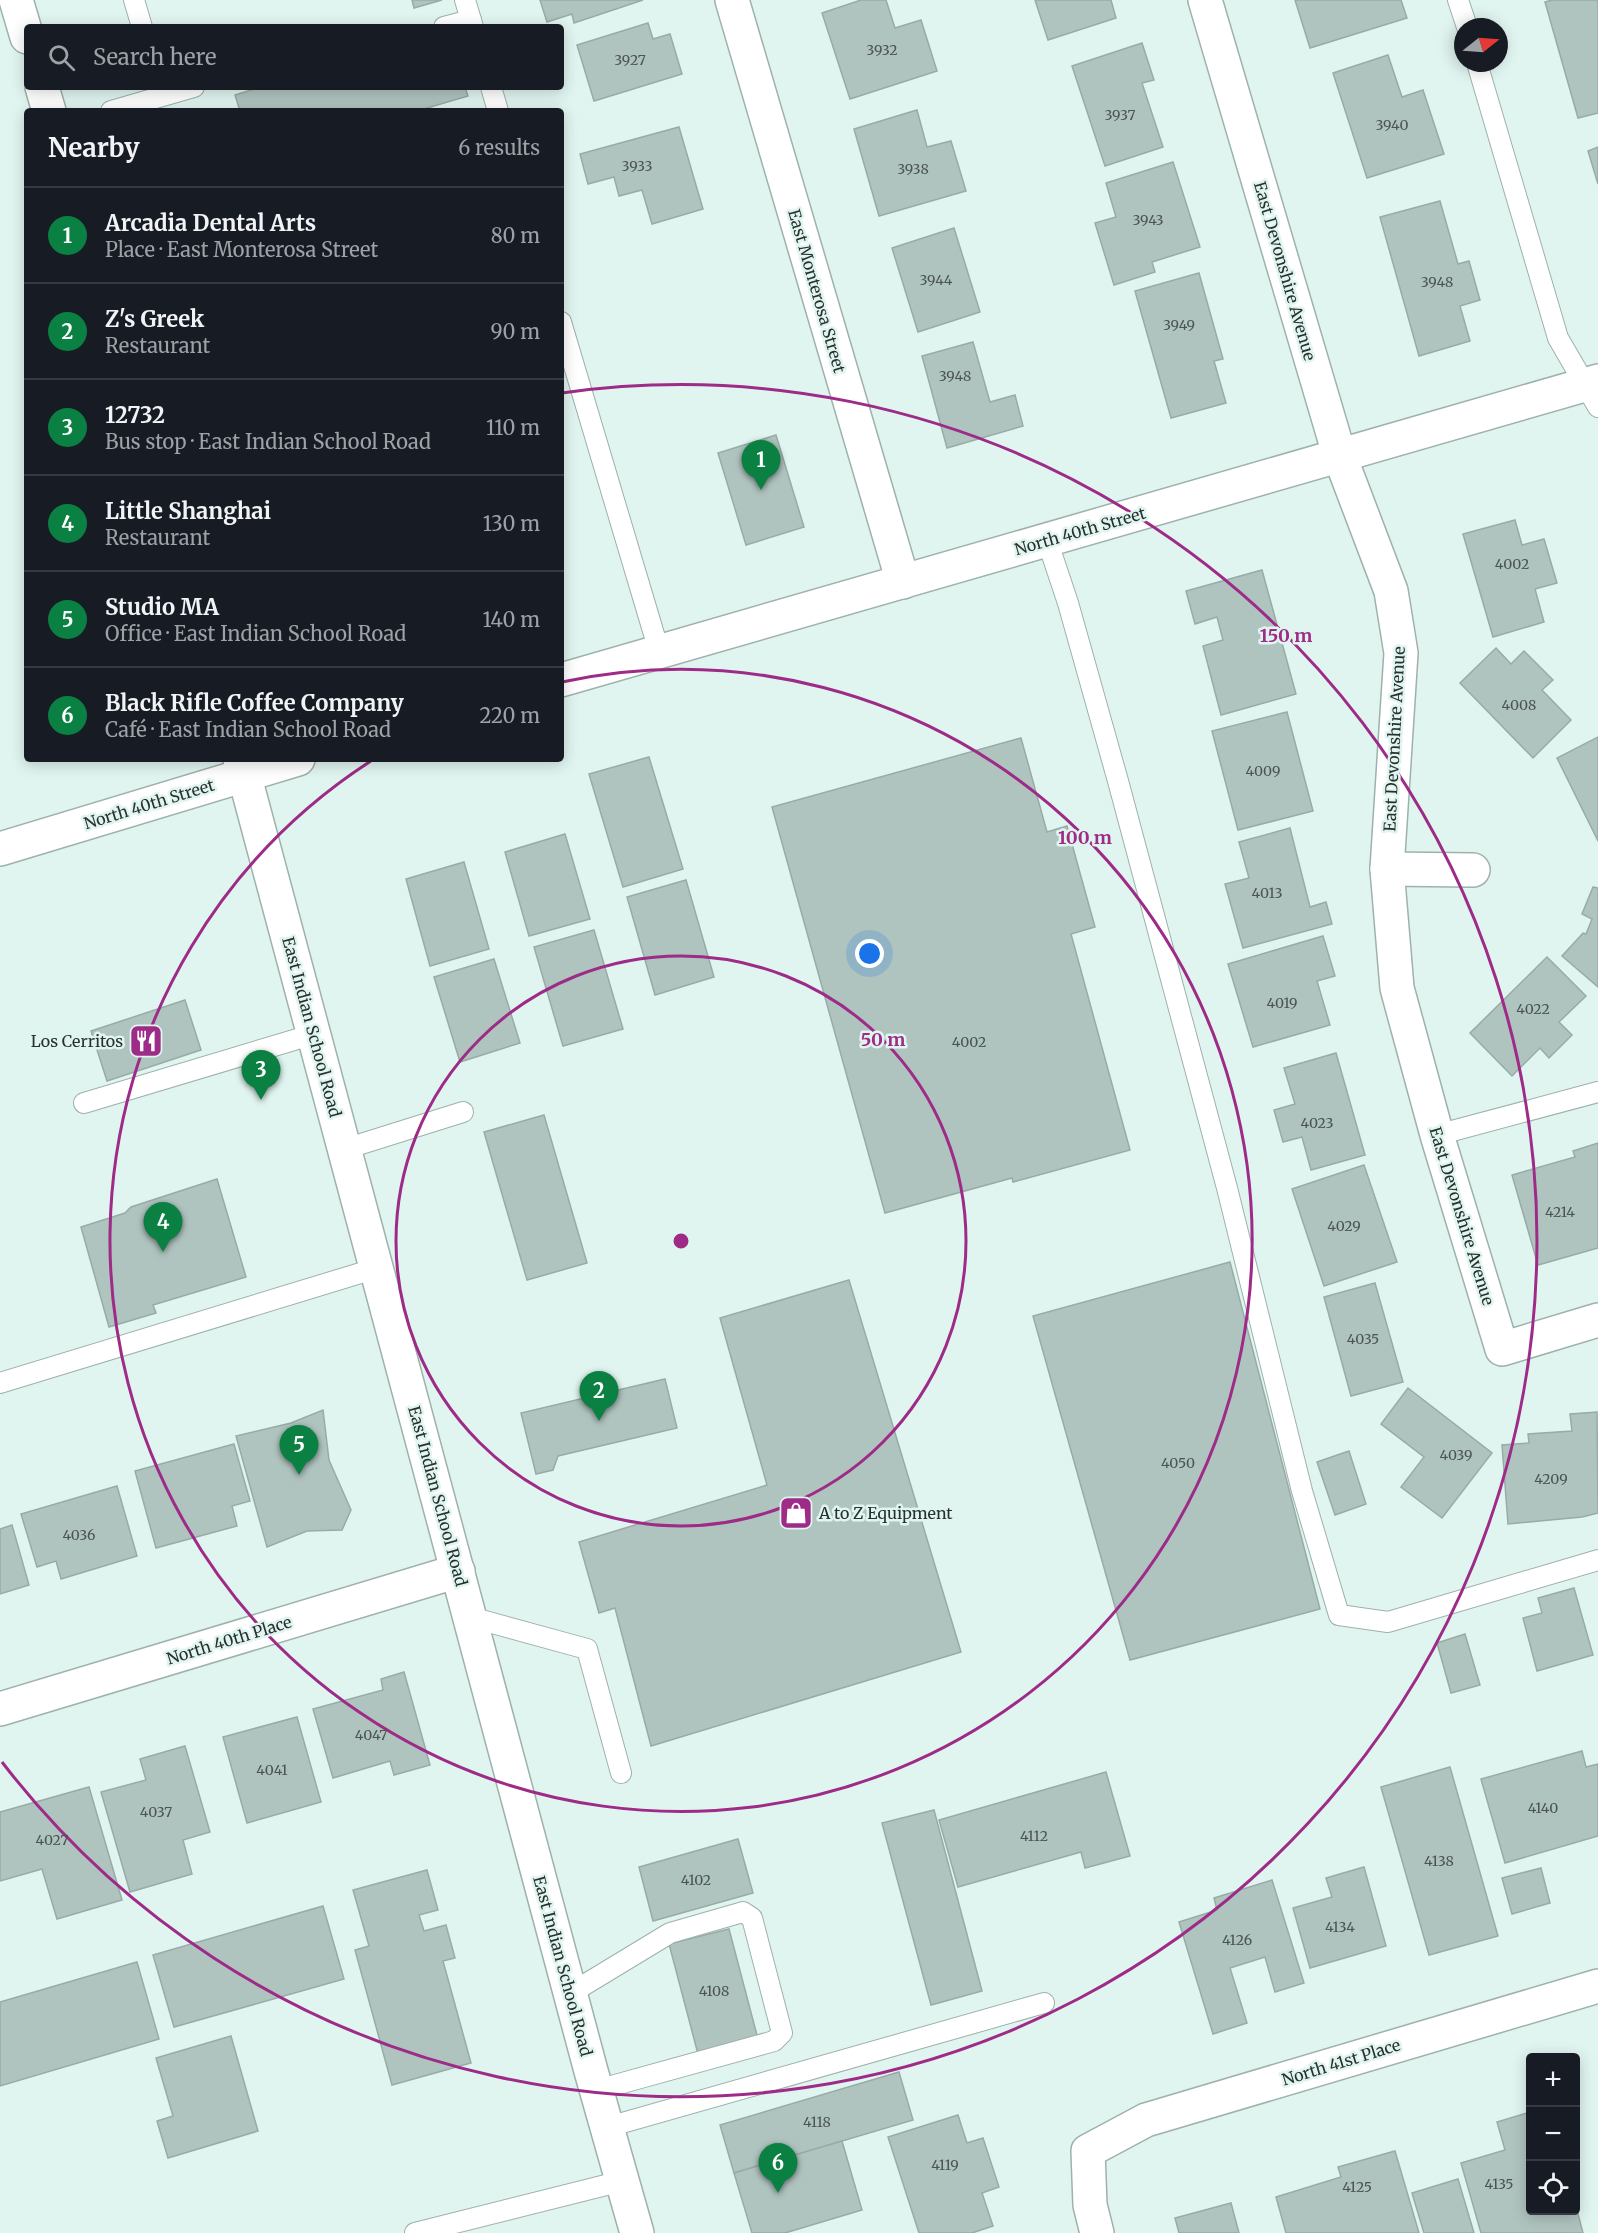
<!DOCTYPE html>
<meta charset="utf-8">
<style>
:root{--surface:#171b24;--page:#242831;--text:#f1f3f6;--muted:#9ea1a6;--line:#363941;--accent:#0b8043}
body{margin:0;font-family:Merriweather,serif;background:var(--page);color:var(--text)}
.controls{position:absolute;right:18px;bottom:18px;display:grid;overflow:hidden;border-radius:6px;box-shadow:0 3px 15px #0003}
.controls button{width:54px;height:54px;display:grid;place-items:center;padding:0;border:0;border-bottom:2px solid var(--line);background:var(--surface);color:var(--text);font:30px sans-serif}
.compass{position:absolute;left:1454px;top:18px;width:54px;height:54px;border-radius:50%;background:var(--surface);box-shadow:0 3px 15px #0003;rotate:73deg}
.you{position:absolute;left:870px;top:954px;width:21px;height:21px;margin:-15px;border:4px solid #fff;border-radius:50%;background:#1a73e8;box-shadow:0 0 0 9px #1a73e833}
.badge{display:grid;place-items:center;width:39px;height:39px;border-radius:50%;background:var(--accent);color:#fff;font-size:20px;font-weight:700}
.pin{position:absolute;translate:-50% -50px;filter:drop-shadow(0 2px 3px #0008)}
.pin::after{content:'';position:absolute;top:32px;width:21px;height:18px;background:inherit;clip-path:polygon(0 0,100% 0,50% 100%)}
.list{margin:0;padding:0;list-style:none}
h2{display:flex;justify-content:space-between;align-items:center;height:78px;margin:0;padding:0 24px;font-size:26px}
h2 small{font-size:20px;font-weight:400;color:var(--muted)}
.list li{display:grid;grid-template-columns:39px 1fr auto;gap:18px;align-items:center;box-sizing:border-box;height:96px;padding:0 24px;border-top:2px solid var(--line)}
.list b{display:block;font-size:22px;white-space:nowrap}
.list p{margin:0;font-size:20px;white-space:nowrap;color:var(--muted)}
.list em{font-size:20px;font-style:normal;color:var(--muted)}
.icon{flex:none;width:33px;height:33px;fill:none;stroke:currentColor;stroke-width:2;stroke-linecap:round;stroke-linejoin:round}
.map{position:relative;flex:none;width:1598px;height:2233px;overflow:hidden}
.search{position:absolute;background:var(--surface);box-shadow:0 3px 15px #0003;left:24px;top:24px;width:540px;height:66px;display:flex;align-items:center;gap:15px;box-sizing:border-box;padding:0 21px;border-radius:6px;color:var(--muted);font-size:22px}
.panel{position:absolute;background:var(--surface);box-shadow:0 3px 15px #0003;left:24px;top:108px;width:540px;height:654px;border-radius:6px}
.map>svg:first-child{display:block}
</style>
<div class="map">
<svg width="1598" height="2233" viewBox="0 0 1598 2233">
<rect width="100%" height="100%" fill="#e1f5f0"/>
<g fill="#b0c4bf" stroke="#98aba6" stroke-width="1.5">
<path d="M412,0H442L414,8Z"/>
<path d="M540,0H643L574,23L572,14L547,22Z"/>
<path d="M861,0H886L895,28L921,20L937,71L850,99L822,13Z"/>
<path d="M1035,0H1111L1116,18L1048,40Z"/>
<path d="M1295,0H1401L1407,18L1310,48Z"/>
<path d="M1552,0H1598V113L1578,118L1545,2Z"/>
<path d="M648,23L653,39L670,34L682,74L594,101L577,45Z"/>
<path d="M1142,43L1154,80L1142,83L1163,147L1105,166L1072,66Z"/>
<path d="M1388,55L1402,97L1423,90L1444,154L1367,178L1333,73Z"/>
<path d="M261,87H411L412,89L420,87H465L468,96L417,111H240L235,95Z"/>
<path d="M917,110L927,147L951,141L966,191L879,216L854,129Z"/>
<path d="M679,127L703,209L652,224L642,190L619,196L614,177L588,184L580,154Z"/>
<path d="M1598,147V184L1588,151Z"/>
<path d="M1173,162L1200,247L1152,262L1155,272L1114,285L1095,223L1116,217L1106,183Z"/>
<path d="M1440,201L1458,264L1469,261L1480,300L1460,306L1470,341L1419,356L1380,217Z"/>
<path d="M954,228L980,312L918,332L892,248Z"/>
<path d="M1199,273L1223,359L1214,361L1226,403L1171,418L1135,291Z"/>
<path d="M973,342L990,402L1015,395L1023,426L947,448L922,356Z"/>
<path d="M776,435L804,527L746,545L718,453Z"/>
<path d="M1515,520L1522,545L1544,539L1557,583L1535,589L1544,622L1493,637L1463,534Z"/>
<path d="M1262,570L1296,694L1221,715L1203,646L1223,640L1217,617L1195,624L1186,591Z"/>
<path d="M1496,648L1511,664L1524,651L1553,680L1542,690L1571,720L1533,758L1460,683Z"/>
<path d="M1287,712L1313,811L1238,830L1212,731Z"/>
<path d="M1598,737V841L1557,758Z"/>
<path d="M1021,738L1047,832L1067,826L1095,927L1071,934L1130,1150L1013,1182L1012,1178L885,1213L772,807Z"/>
<path d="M649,757L683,869L623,887L589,774Z"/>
<path d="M1290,828L1310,907L1326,902L1332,924L1243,948L1225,884L1249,878L1239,842Z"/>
<path d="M565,834L590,919L529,936L505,852Z"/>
<path d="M464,862L489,949L430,966L406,879Z"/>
<path d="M686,880L714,977L655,995L627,897Z"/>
<path d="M1593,887L1598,888V987L1562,956L1583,933L1586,934L1592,919L1582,914Z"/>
<path d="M594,930L623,1029L563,1046L534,947Z"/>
<path d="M1323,936L1335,976L1317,981L1330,1025L1253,1047L1228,964Z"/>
<path d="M1547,957L1586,996L1559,1022L1572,1035L1549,1058L1540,1048L1512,1076L1470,1033Z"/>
<path d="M494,959L520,1043L460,1062L434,977Z"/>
<path d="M185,1000L201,1050L107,1081L91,1031Z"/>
<path d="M1336,1053L1365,1155L1311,1170L1302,1137L1283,1142L1274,1110L1295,1104L1284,1068Z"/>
<path d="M544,1115L587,1263L527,1280L484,1132Z"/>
<path d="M1598,1143V1248L1538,1265L1512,1175L1575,1157L1573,1151Z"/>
<path d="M1364,1165L1397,1262L1324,1286L1292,1189Z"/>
<path d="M217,1179L246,1277L153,1305L156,1313L109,1327L81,1227L125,1213L131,1207Z"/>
<path d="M1230,1262L1320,1609L1130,1660L1033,1316Z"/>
<path d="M849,1280L961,1652L651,1746L615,1608L599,1613L579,1542L767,1485L720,1318Z"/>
<path d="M1375,1283L1403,1382L1351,1396L1324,1297Z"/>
<path d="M665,1379L677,1428L558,1456L553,1470L536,1474L521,1413Z"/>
<path d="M1408,1388L1492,1453L1442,1518L1401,1487L1424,1457L1381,1424Z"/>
<path d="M323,1410L329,1460L351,1510L342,1530L307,1531L267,1547L236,1436L291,1423Z"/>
<path d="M1597,1412L1598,1513L1582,1517L1508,1524L1502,1445L1529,1443L1528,1434L1572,1431L1570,1414Z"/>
<path d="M234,1444L250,1501L232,1506L237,1526L156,1548L135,1471Z"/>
<path d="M1349,1451L1366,1504L1335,1515L1317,1462Z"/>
<path d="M117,1486L137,1556L61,1579L56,1561L37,1567L21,1514Z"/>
<path d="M12,1525L29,1585L0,1594V1529Z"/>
<path d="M1574,1588L1593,1655L1537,1671L1523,1618L1542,1613L1538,1598Z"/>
<path d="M1465,1634L1480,1685L1451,1693L1437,1643Z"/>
<path d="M404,1672L430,1765L394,1775L390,1761L333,1778L313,1709L383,1690L381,1679Z"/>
<path d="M297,1717L321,1802L247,1823L223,1737Z"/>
<path d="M185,1746L210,1832L183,1840L192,1874L130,1892L101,1792L146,1780L140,1759Z"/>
<path d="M1582,1751L1586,1767L1598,1764V1836L1505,1863L1481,1779Z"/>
<path d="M1450,1767L1498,1936L1429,1955L1381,1787Z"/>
<path d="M1106,1772L1130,1856L1085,1868L1081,1852L958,1887L939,1820Z"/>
<path d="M89,1787L122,1900L57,1919L42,1869L0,1881V1812Z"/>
<path d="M934,1810L982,1991L931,2005L882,1823Z"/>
<path d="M738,1839L753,1893L653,1921L639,1867Z"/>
<path d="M1364,1867L1386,1946L1310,1968L1293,1908L1332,1897L1326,1878Z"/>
<path d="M1541,1868L1550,1903L1512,1914L1502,1878Z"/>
<path d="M427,1870L438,1910L419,1915L424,1931L446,1925L455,1958L443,1961L471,2063L392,2085L355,1950L369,1946L353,1890Z"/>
<path d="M1272,1880L1304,1983L1275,1992L1265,1957L1230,1968L1247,2023L1213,2034L1179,1922L1217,1910L1214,1898Z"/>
<path d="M323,1906L344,1979L174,2027L153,1955Z"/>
<path d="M729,1929L758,2039L698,2054L669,1944Z"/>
<path d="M137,1962L159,2039L0,2086V2002Z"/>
<path d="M231,2036L258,2131L168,2158L157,2121L173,2116L156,2058Z"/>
<path d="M899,2072L913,2120L734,2173L720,2125Z"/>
<path d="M1530,2112V2210H1576V2206L1583,2233H1481L1461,2163L1505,2150L1497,2122Z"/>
<path d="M958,2115L967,2143L983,2138L999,2187L982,2193L993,2226L972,2233H919L888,2137Z"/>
<path d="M842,2141L862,2210L785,2233H752L734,2173Z"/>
<path d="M1395,2151L1419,2233H1286L1276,2197L1341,2177L1338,2167Z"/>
<path d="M1458,2179L1474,2233H1424L1412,2193Z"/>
<path d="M1231,2203L1239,2233H1179L1175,2218Z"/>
</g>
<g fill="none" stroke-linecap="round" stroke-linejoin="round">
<g stroke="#9eb1ac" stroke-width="22">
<g id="lane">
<path d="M134,0L142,27"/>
<path d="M465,0L473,27"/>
<path d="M1458,0L1467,27"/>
<path d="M444,27L471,20"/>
<path d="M1477,63L1558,338L1598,407"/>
<path d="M491,87L498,111"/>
<path d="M111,111L194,87"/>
<path d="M561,322L659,651"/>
<path d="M1047,540L1068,603L1118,781L1227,1188L1302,1491L1339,1615L1388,1622L1598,1560"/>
<path d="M84,1103L314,1034"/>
<path d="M1437,1135L1598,1092"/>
<path d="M345,1149L463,1112"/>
<path d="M0,1383L377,1268"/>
<path d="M470,1617L587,1649L621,1773"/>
<path d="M571,1993L670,1933L743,1912L752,1918L782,2033L774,2041L597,2090"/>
<path d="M608,2127L1044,2003"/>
<path d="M415,2233L622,2181"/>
</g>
</g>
<g stroke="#9eb1ac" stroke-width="36">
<g id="street">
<path d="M732,0L903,582"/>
<path d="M1205,0L1339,454L1391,591L1401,653L1387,869L1397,988L1437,1135L1502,1349L1598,1320"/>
<path d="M1387,869L1473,870"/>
<path d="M0,1709L458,1571"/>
<path d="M1097,2233L1090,2205L1088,2151L1146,2120L1598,1986"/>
</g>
</g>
<g stroke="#9eb1ac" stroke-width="36">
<g id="secondary">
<path d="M16,0L27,37"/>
<path d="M42,87L49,111"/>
<path d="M561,680L1598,381"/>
<path d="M240,759L591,2071L637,2233"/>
<path d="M0,849L298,759"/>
</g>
</g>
<use href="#lane" stroke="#fff" stroke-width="20"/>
<use href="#street" stroke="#fff" stroke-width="33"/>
<use href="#secondary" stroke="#fff" stroke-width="33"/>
</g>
<g fill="none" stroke="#9d2b87" stroke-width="3">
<circle cx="681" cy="1241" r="285"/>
<path d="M562 682A571 571 0 1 1 374 759"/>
<path d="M562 393A856 856 0 1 1 2 1762"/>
</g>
<defs>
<g id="restaurant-square" transform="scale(1.725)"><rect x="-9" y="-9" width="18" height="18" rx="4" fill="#9d2b87" stroke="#e1f5f0"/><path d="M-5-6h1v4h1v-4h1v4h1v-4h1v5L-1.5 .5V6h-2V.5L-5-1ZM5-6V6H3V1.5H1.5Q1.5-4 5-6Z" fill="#fff"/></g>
<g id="shop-square" transform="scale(1.725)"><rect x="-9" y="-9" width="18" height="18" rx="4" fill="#9d2b87" stroke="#e1f5f0"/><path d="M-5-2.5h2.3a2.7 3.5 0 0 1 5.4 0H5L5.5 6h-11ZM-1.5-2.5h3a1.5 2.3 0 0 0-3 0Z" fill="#fff"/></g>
</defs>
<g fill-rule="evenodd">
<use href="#restaurant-square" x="146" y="1041"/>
<use href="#shop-square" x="796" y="1513"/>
</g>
<g text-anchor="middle" stroke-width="5" stroke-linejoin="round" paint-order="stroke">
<g font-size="14" fill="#4a5552">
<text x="882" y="55">3932</text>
<text x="630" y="65">3927</text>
<text x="1120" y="120">3937</text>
<text x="1392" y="130">3940</text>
<text x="637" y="171">3933</text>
<text x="913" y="174">3938</text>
<text x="1148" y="225">3943</text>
<text x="936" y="285">3944</text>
<text x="1437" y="287">3948</text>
<text x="1179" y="330">3949</text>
<text x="955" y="381">3948</text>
<text x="1512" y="569">4002</text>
<text x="1519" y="710">4008</text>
<text x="1263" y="776">4009</text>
<text x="1267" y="898">4013</text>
<text x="1282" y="1008">4019</text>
<text x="1533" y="1014">4022</text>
<text x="969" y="1047">4002</text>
<text x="1317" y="1128">4023</text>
<text x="1560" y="1217">4214</text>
<text x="1344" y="1231">4029</text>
<text x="1363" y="1344">4035</text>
<text x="1456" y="1460">4039</text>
<text x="1178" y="1468">4050</text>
<text x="1551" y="1484">4209</text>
<text x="79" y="1540">4036</text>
<text x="371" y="1740">4047</text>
<text x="272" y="1775">4041</text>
<text x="1543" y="1813">4140</text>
<text x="156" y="1817">4037</text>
<text x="1034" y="1841">4112</text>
<text x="52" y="1845">4027</text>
<text x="1439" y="1866">4138</text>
<text x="696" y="1885">4102</text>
<text x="1340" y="1932">4134</text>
<text x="1237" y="1945">4126</text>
<text x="714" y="1996">4108</text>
<text x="817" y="2127">4118</text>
<text x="945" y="2170">4119</text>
<text x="1499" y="2189">4135</text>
<text x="1357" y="2192">4125</text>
</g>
<g font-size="16" fill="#28302e" stroke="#e1f5f0">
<text transform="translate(1285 271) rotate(74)" y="6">East Devonshire Avenue</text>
<text transform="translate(817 291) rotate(74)" y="6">East Monterosa Street</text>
<text transform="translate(1080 531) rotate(-16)" y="6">North 40th Street</text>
<text transform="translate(1394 739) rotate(-87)" y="6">East Devonshire Avenue</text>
<text transform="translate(149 804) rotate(-17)" y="6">North 40th Street</text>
<text transform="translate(312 1027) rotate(75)" y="6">East Indian School Road</text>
<text transform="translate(1462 1216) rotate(73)" y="6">East Devonshire Avenue</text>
<text transform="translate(438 1496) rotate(75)" y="6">East Indian School Road</text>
<text transform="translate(229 1640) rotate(-17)" y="6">North 40th Place</text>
<text transform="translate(563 1966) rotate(75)" y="6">East Indian School Road</text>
<text transform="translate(1341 2062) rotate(-17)" y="6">North 41st Place</text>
</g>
<g font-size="16" fill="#28302e" stroke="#e1f5f0" text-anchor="end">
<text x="123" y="1047">Los Cerritos</text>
<text x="819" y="1519" text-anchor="start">A to Z Equipment</text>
</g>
</g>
<circle cx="681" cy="1241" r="9" fill="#9d2b87" stroke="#e1f5f0" stroke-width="3"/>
<g font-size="18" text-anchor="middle" font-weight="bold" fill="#9d2b87" stroke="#e1f5f0" stroke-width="5" stroke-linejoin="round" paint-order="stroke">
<text x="1286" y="642">150 m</text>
<text x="1085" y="844">100 m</text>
<text x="883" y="1046">50 m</text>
</g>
</svg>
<div class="controls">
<button>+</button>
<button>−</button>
<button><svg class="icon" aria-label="locate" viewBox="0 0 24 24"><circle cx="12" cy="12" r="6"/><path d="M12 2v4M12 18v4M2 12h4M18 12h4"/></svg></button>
</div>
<svg class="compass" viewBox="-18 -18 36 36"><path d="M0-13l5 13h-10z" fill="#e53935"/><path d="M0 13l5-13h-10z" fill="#9ea1a6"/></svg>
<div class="you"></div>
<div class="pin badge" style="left:761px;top:490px">1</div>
<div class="pin badge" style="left:599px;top:1421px">2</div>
<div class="pin badge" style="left:261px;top:1100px">3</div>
<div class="pin badge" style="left:163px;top:1252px">4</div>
<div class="pin badge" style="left:299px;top:1475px">5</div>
<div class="pin badge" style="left:778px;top:2193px">6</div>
<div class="search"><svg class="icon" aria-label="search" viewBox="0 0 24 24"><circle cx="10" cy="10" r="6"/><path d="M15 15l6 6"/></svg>Search here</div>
<section class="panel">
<h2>Nearby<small>6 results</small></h2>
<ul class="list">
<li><span class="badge">1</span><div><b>Arcadia Dental Arts</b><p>Place · East Monterosa Street</p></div><em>80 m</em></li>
<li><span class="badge">2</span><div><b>Z's Greek</b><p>Restaurant</p></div><em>90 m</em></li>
<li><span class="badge">3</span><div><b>12732</b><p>Bus stop · East Indian School Road</p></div><em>110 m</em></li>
<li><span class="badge">4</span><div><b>Little Shanghai</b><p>Restaurant</p></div><em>130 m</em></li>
<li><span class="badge">5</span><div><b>Studio MA</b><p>Office · East Indian School Road</p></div><em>140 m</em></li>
<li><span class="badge">6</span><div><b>Black Rifle Coffee Company</b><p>Café · East Indian School Road</p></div><em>220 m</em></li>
</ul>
</section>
</div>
